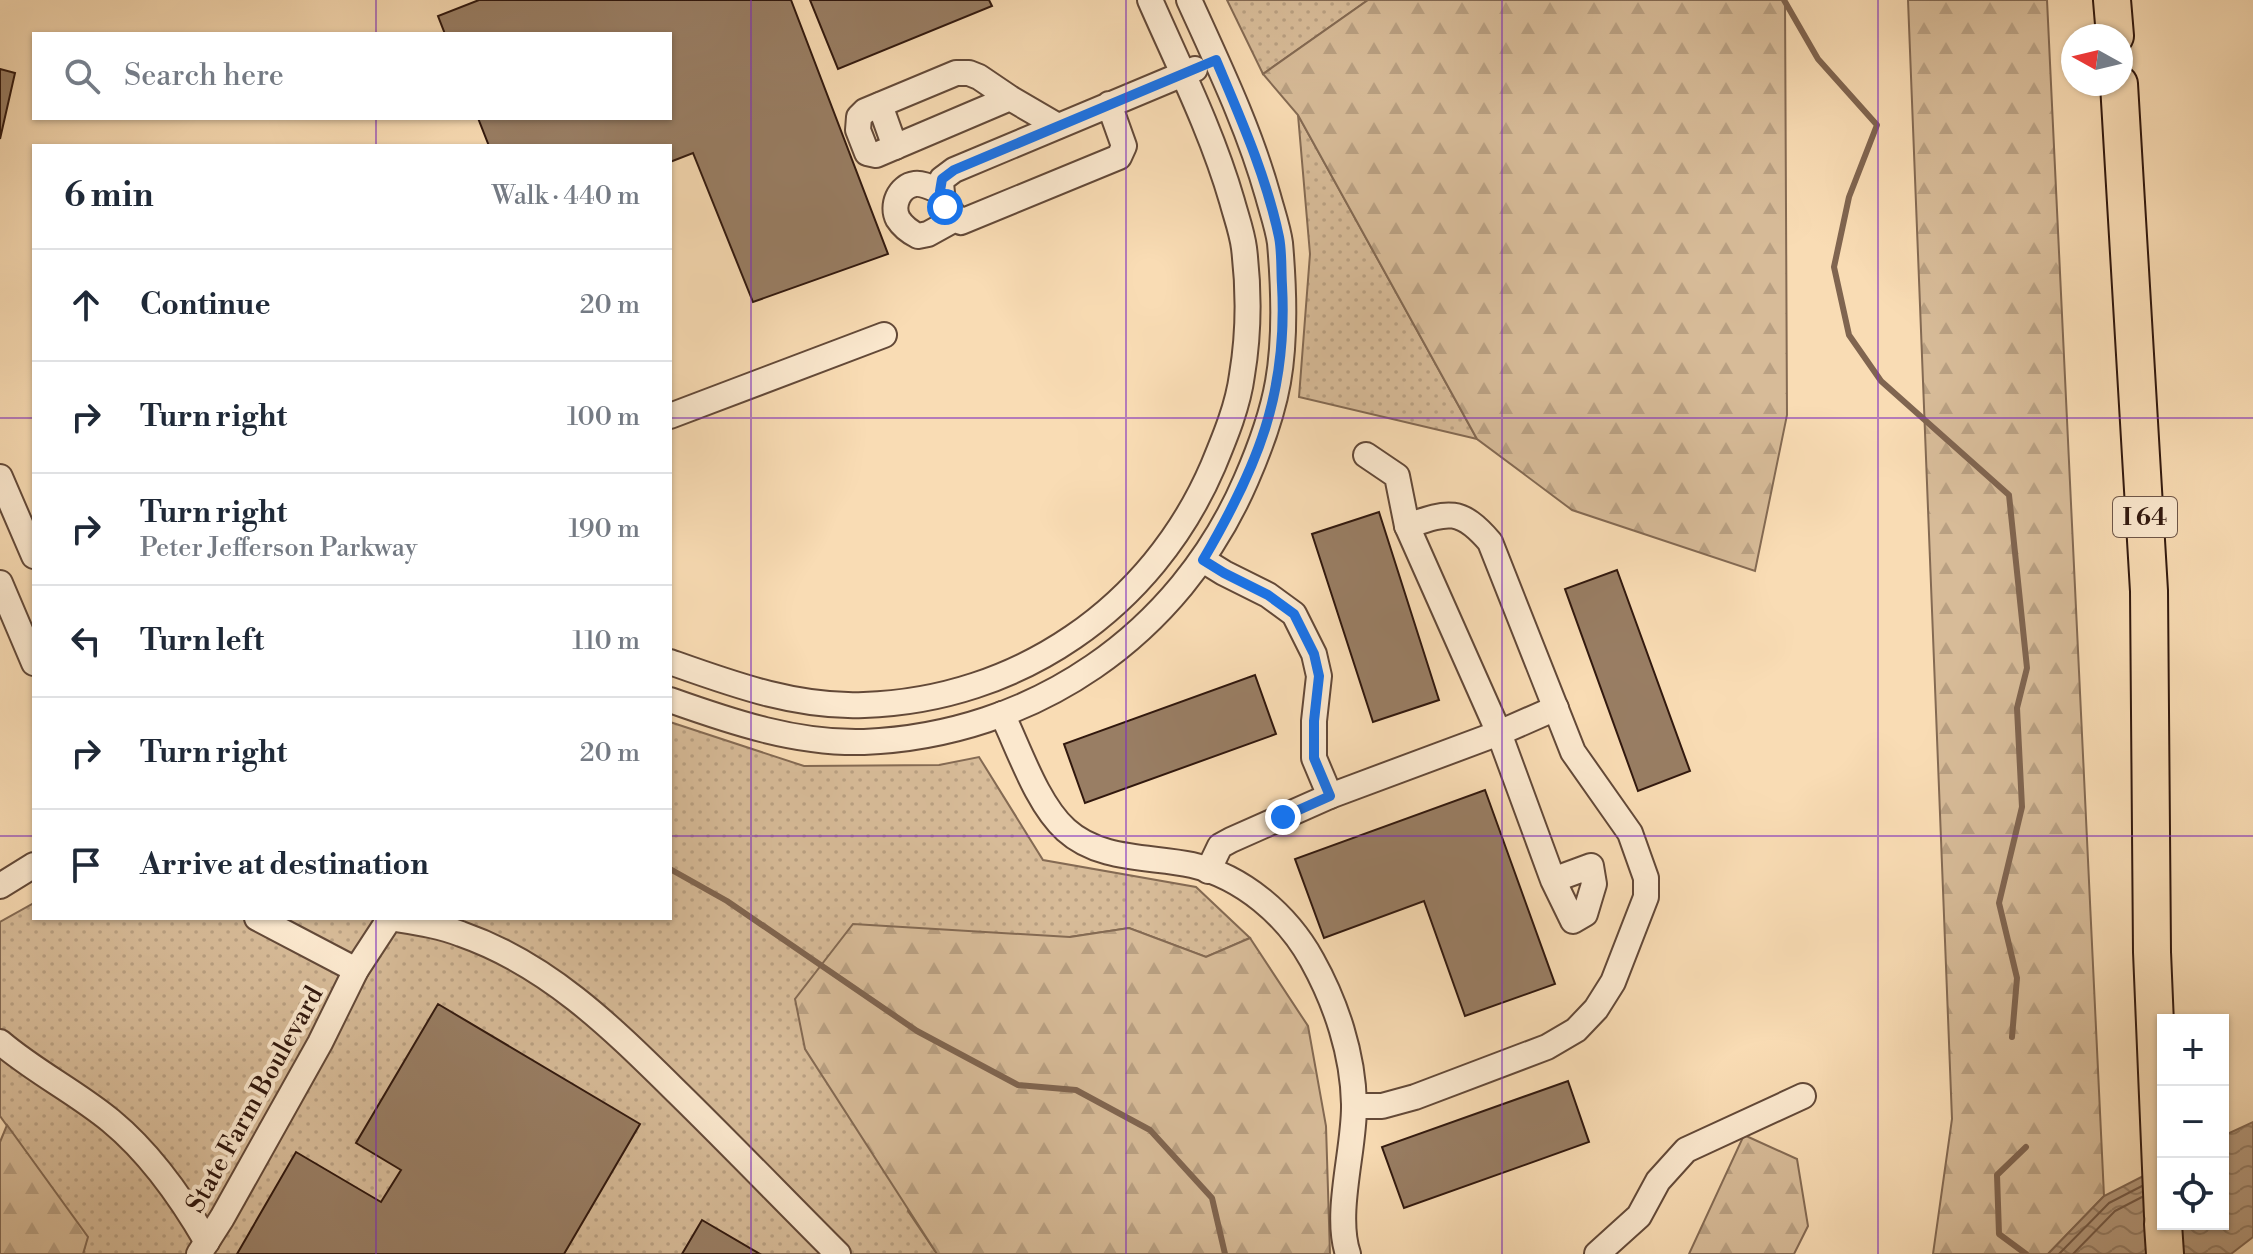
<!DOCTYPE html>
<meta charset="utf-8">
<style>
:root{--surface:#fff;--page:#f2f2f3;--text:#1f2937;--muted:#747a83;--line:#e0e1e3}
body{margin:0;font-family:"Libre Bodoni",serif;background:var(--page);color:var(--text)}
.controls{position:absolute;right:24px;bottom:24px;display:grid;overflow:hidden;border-radius:0px;box-shadow:0 2px 6px #0004}
.controls button{width:72px;height:72px;display:grid;place-items:center;padding:0;border:0;border-bottom:2px solid var(--line);background:var(--surface);color:var(--text);font:40px sans-serif}
.compass{position:absolute;left:2061px;top:24px;width:72px;height:72px;border-radius:50%;background:var(--surface);box-shadow:0 2px 6px #0004;rotate:278deg}
.stop{position:absolute;width:24px;height:24px;margin:-18px;border:6px solid #1a73e8;border-radius:50%;background:#fff}
.stop.end{background:#1a73e8;border-color:#fff;box-shadow:0 2px 8px #0008}
.list{margin:0;padding:0;list-style:none}
h2{display:flex;justify-content:space-between;align-items:center;height:104px;margin:0;padding:0 32px;font-size:34px}
h2 small{font-size:26px;font-weight:400;color:var(--muted)}
.list li{display:grid;grid-template-columns:52px 1fr auto;gap:24px;align-items:center;box-sizing:border-box;height:112px;padding:0 32px;border-top:2px solid var(--line)}
.list b{display:block;font-size:30px;white-space:nowrap}
.list p{margin:0;font-size:26px;white-space:nowrap;color:var(--muted)}
.list em{font-size:26px;font-style:normal;color:var(--muted)}
.icon{flex:none;width:44px;height:44px;fill:none;stroke:currentColor;stroke-width:2;stroke-linecap:round;stroke-linejoin:round}
.map{position:relative;flex:none;width:2253px;height:1254px;overflow:hidden}
.search{position:absolute;background:var(--surface);box-shadow:0 2px 6px #0004;left:32px;top:32px;width:640px;height:88px;display:flex;align-items:center;gap:20px;box-sizing:border-box;padding:0 28px;border-radius:0px;color:var(--muted);font-size:30px}
.panel{position:absolute;background:var(--surface);box-shadow:0 2px 6px #0004;left:32px;top:144px;width:640px;height:776px;border-radius:0px}
.map>svg:first-child{display:block}
</style>
<div class="map">
<svg width="2253" height="1254" viewBox="0 0 2253 1254">
<defs>
<pattern id="grass-dots" width="8" height="8" patternUnits="userSpaceOnUse" patternTransform="scale(2)"><rect width="8" height="8" fill="#d7bb98"/><path d="M2 2h.1M6 6h.1" fill="none" stroke="#b9a082" stroke-width="1.8" stroke-linecap="round"/></pattern>
<pattern id="forest-firs" width="22" height="20" patternUnits="userSpaceOnUse" patternTransform="scale(2)"><rect width="22" height="20" fill="#d7bb98"/><path d="M5 1l3.5 6h-7zM16 11l3.5 6h-7z" fill="#b9a082"/></pattern>
<pattern id="water-waves" width="16" height="10" patternUnits="userSpaceOnUse" patternTransform="scale(2)"><rect width="16" height="10" fill="#b5997c"/><path d="M0 5q4-4 8 0t8 0" fill="none" stroke="#947c64"/></pattern>
</defs>
<rect width="100%" height="100%" fill="#f9dcb4"/>
<filter id="stains"><feTurbulence type="fractalNoise" baseFrequency=".0025" numOctaves="4"/><feColorMatrix values="0 0 0 0 .2 0 0 0 0 .09 0 0 0 0 .02 0 0 0 .5 -.17"/></filter>
<radialGradient id="worn" r=".72"><stop offset=".6" stop-color="#630" stop-opacity="0"/><stop offset="1" stop-color="#630" stop-opacity=".3"/></radialGradient>
<g fill="url(#grass-dots)" stroke="#846a53" stroke-width="2">
<path d="M1227,0H1368L1263,74Z"/>
<path d="M1298,115L1477,439L1299,397L1310,254Z"/>
<path d="M670,722L804,766L939,765L979,757L1043,860L1196,887L1250,938L1206,957L1129,928L1070,937L908,1211L937,1254H83L87,1237L0,1116V922L34,903V918H670Z"/>
</g>
<g fill="url(#forest-firs)" stroke="#846a53" stroke-width="2">
<path d="M1368,0H1785L1787,415L1755,571L1572,510L1477,439L1298,115L1263,74Z"/>
<path d="M1908,0H2047L2104,1196L2048,1254H1933L1952,1119Z"/>
<path d="M853,924L1070,937L1129,928L1206,957L1250,938L1308,1026L1326,1126L1330,1254H937L805,1049L795,999Z"/>
<path d="M7,1125L88,1237L83,1254H0V1142Z"/>
<path d="M1744,1135L1797,1159L1808,1226L1794,1254H1689Z"/>
</g>
<path fill="url(#water-waves)" stroke="#806550" stroke-width="2" d="M2253,1122V1237L2231,1254H2048L2104,1196L2163,1166V1224H2223V1136Z"/>
<g fill="none" stroke-linecap="round" stroke-linejoin="round">
<g stroke="#735845" stroke-width="2">
<path d="M2059,1254L2109,1203L2142,1186"/>
<path d="M2073,1254L2115,1211L2142,1197"/>
</g>
<g stroke="#806550" stroke-width="6">
<path d="M1784,0L1818,59L1877,125L1849,197L1834,267L1849,335L1881,381L2009,495L2027,668L2017,708L2022,807L1999,903L2017,978L2012,1037"/>
<path d="M670,869L727,901L917,1031L1018,1085L1076,1090L1150,1130L1212,1198L1225,1254"/>
<path d="M2026,1254L1999,1234L1997,1175L2026,1147"/>
</g>
</g>
<g fill="#997e64" stroke="#31180e" stroke-width="2">
<path d="M479,0H791L888,254L753,302L693,153L670,162V146H489L478,118H670V34H445L438,16Z"/>
<path d="M810,0H989L992,6L838,69Z"/>
<path d="M0,69L15,73L0,139Z"/>
<path d="M1379,512L1439,700L1373,722L1312,534Z"/>
<path d="M1617,570L1690,771L1638,791L1565,589Z"/>
<path d="M1255,675L1276,734L1085,803L1064,744Z"/>
<path d="M1485,790L1555,984L1465,1016L1424,901L1324,938L1295,859Z"/>
<path d="M438,1004L640,1124L564,1254H237L296,1152L381,1202L401,1170L356,1143Z"/>
<path d="M1568,1081L1589,1142L1404,1208L1382,1147Z"/>
<path d="M702,1220L760,1254H682Z"/>
</g>
<g fill="none" stroke-linecap="round" stroke-linejoin="round">
<g stroke="#634938" stroke-width="28">
<g id="minor">
<path d="M1010,98L876,155L867,153L858,130L859,117L865,111L956,73H969L979,77L1010,98L1058,126"/>
<path d="M1109,104L1124,146L1119,157L961,222C947,209 939,199 942,179L954,170L1195,69"/>
<path d="M880,105L895,147"/>
<path d="M940,191C932,188 923,183 915,184C899,186 891,206 898,219C903,227 910,232 918,236L928,234L957,218"/>
<path d="M670,416L884,335"/>
<path d="M0,477L34,556"/>
<path d="M1203,560L1224,573L1268,595L1294,614L1314,654L1319,676L1314,721V758L1330,796"/>
<path d="M0,583L34,663"/>
<path d="M670,662C732,684 797,708 864,705C1018,700 1152,608 1213,466C1225,437 1238,406 1242,375C1249,333 1249,289 1244,248C1242,232 1236,216 1232,201C1212,132 1179,66 1150,0"/>
<path d="M670,700C732,722 797,744 864,742C1034,735 1179,635 1246,480C1260,448 1272,416 1278,382C1286,337 1284,289 1280,243C1278,228 1272,211 1268,196C1249,128 1218,64 1189,0"/>
<path d="M1002,714C1019,749 1037,804 1066,830C1100,861 1150,856 1192,865C1243,877 1287,915 1312,960C1336,1003 1353,1054 1354,1104C1355,1148 1334,1213 1348,1254"/>
<path d="M1208,871L1220,846L1231,840L1330,796L1499,733L1407,526L1397,476L1366,455"/>
<path d="M1553,880L1591,866L1594,884L1585,914L1573,921L1553,880L1499,733L1556,708"/>
<path d="M0,886L34,865"/>
<path d="M257,918L356,970"/>
<path d="M390,918C414,922 438,925 461,934C550,965 614,1030 679,1094C733,1147 785,1201 838,1254"/>
<path d="M0,1042C35,1072 76,1092 111,1121C151,1154 181,1197 207,1242"/>
<path d="M1354,1106H1382L1415,1097L1547,1047L1576,1030L1596,1009L1613,982L1646,897V878L1630,833L1573,752L1490,542C1460,507 1448,512 1407,526"/>
<path d="M199,1254L222,1218L320,1043L356,970L390,918"/>
<path d="M1597,1254L1639,1216L1658,1181L1686,1150L1803,1096"/>
</g>
</g>
<g stroke="#31180e" stroke-width="40">
<g id="highway">
<path d="M2112,0L2115,36"/>
<path d="M2119,84L2149,591L2152,952L2163,1216"/>
<path d="M2163,1224L2165,1254"/>
</g>
</g>
<use href="#minor" stroke="#fbe8ce" stroke-width="24"/>
<use href="#highway" stroke="#f9dcb4" stroke-width="36"/>
</g>
<g fill="none" stroke-linecap="round" stroke-linejoin="round">
<path stroke="#1a73e8" stroke-width="10" d="M945,207L940,191L942,179L954,170L1216,60C1240,117 1266,175 1279,237C1282,252 1281,269 1282,285C1288,394 1257,468 1203,560L1224,573L1268,595L1294,614L1314,654L1319,676L1314,721V758L1330,796L1283,817"/>
</g>
<path fill="none" stroke="#7b2cbf" stroke-width="2" stroke-opacity="0.55" d="M376,0V34M751,0V1254M1126,0V1254M1502,0V1254M1878,0V1254M376,118V146M0,418H34M670,418H2253M0,836H34M670,836H2253M376,918V1254"/>
<g text-anchor="middle" stroke-width="8" stroke-linejoin="round" paint-order="stroke">
<rect fill="#fbe8ce" stroke="#6e5648" stroke-width="2" x="2113" y="497" width="64" height="40" rx="6"/>
<g font-size="24" font-weight="bold" fill="#31180e">
<text x="2145" y="525">I 64</text>
</g>
<g font-size="26" fill="#31180e" stroke="#fbe8ce">
<text transform="translate(254 1099) rotate(-61)" y="9">State Farm Boulevard</text>
</g>
</g>
<rect width="100%" height="100%" filter="url(#stains)"/>
<rect width="100%" height="100%" fill="url(#worn)"/>
</svg>
<div class="controls">
<button>+</button>
<button>−</button>
<button><svg class="icon" aria-label="locate" viewBox="0 0 24 24"><circle cx="12" cy="12" r="6"/><path d="M12 2v4M12 18v4M2 12h4M18 12h4"/></svg></button>
</div>
<svg class="compass" viewBox="-18 -18 36 36"><path d="M0-13l5 13h-10z" fill="#e53935"/><path d="M0 13l5-13h-10z" fill="#747a83"/></svg>
<div class="stop" style="left:945px;top:207px"></div>
<div class="stop end" style="left:1283px;top:817px"></div>
<div class="search"><svg class="icon" aria-label="search" viewBox="0 0 24 24"><circle cx="10" cy="10" r="6"/><path d="M15 15l6 6"/></svg>Search here</div>
<section class="panel">
<h2>6 min<small>Walk · 440 m</small></h2>
<ul class="list">
<li><svg class="icon" aria-label="ahead" viewBox="0 0 24 24"><path d="M12 20V5M6 11l6-6 6 6"/></svg><div><b>Continue</b></div><em>20 m</em></li>
<li><svg class="icon" aria-label="right" viewBox="0 0 24 24"><path d="M7 20v-9h11M14 6l5 5-5 5"/></svg><div><b>Turn right</b></div><em>100 m</em></li>
<li><svg class="icon" aria-label="right" viewBox="0 0 24 24"><path d="M7 20v-9h11M14 6l5 5-5 5"/></svg><div><b>Turn right</b><p>Peter Jefferson Parkway</p></div><em>190 m</em></li>
<li><svg class="icon" aria-label="left" viewBox="0 0 24 24"><path d="M17 20v-9H6M10 6l-5 5 5 5"/></svg><div><b>Turn left</b></div><em>110 m</em></li>
<li><svg class="icon" aria-label="right" viewBox="0 0 24 24"><path d="M7 20v-9h11M14 6l5 5-5 5"/></svg><div><b>Turn right</b></div><em>20 m</em></li>
<li><svg class="icon" aria-label="arrive" viewBox="0 0 24 24"><path d="M6 21V4h12l-3 4 3 4H6"/></svg><div><b>Arrive at destination</b></div></li>
</ul>
</section>
</div>
